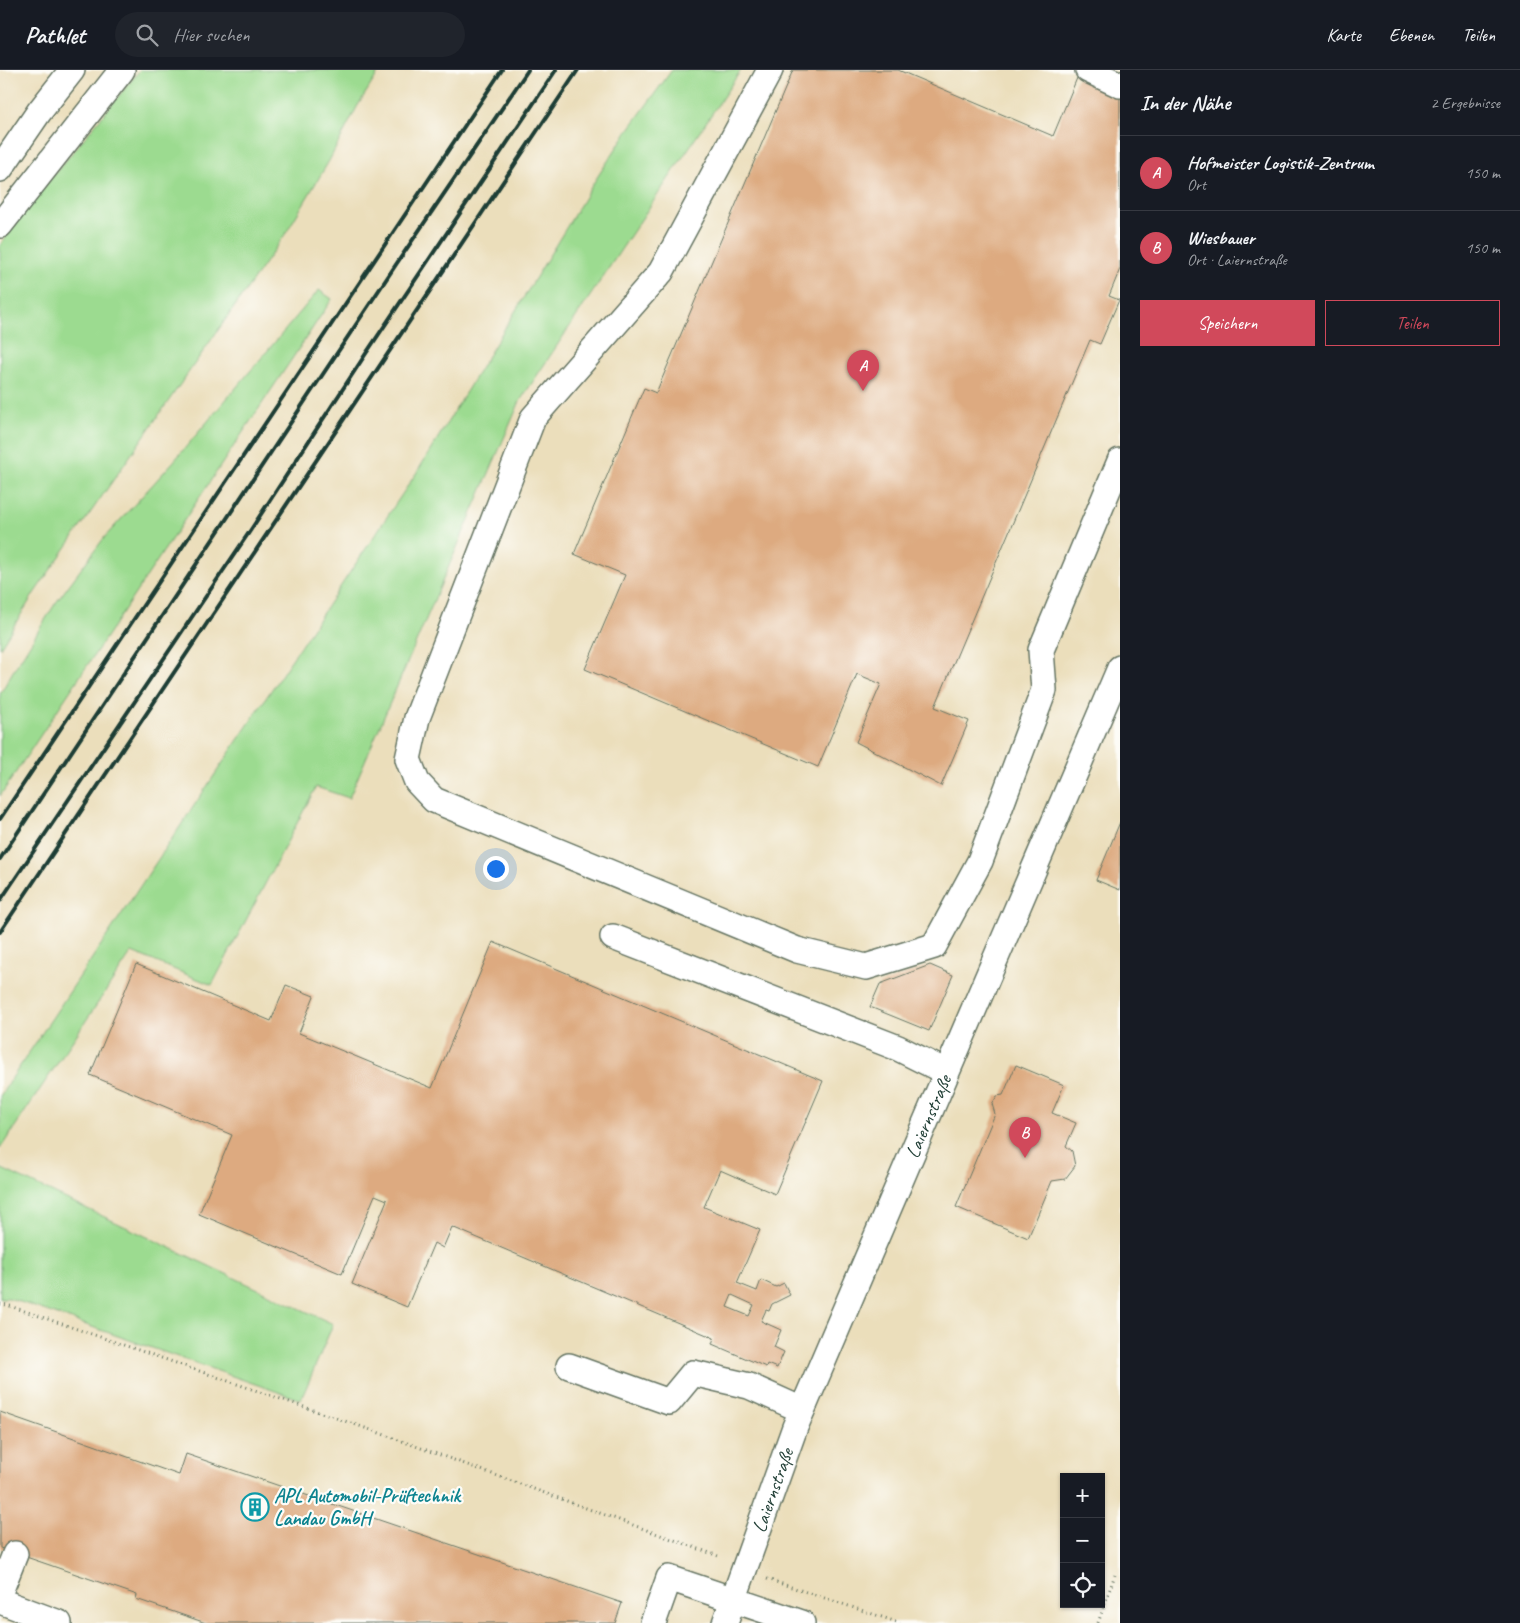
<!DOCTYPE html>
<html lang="de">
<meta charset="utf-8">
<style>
:root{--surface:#171b24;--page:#20242c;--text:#f1f3f6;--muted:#9ea1a6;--line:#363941;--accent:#d1495b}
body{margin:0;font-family:Caveat,sans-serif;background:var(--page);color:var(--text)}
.controls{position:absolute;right:15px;bottom:15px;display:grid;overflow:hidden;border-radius:0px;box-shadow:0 1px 4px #0004}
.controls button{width:45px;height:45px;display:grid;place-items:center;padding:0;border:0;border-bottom:1px solid var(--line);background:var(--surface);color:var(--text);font:25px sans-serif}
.you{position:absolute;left:495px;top:798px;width:18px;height:18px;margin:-12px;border:4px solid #fff;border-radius:50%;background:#1a73e8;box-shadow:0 0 0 8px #1a73e833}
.badge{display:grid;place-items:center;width:32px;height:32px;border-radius:50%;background:var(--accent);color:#fff;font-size:16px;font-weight:700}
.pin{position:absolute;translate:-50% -41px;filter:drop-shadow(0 1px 2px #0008)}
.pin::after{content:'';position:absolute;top:26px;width:18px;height:15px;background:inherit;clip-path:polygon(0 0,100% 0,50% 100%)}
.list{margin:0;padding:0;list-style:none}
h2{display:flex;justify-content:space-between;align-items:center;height:65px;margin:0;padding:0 20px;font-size:21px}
h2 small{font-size:16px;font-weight:400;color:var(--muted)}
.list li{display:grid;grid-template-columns:32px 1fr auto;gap:15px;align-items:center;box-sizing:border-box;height:75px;padding:0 20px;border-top:1px solid var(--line)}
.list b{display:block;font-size:19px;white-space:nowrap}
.list p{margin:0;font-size:16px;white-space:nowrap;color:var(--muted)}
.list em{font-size:16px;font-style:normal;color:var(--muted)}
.actions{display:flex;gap:10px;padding:15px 20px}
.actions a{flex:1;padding:11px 0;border:1px solid var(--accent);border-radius:0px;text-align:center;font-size:18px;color:var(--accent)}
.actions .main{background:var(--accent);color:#fff}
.icon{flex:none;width:28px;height:28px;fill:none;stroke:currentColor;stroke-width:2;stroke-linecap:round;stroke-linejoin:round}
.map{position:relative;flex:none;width:1120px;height:1553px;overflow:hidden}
header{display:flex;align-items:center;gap:30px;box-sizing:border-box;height:70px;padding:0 25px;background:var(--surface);border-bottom:1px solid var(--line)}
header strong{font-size:24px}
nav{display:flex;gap:28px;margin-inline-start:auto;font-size:18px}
.search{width:350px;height:45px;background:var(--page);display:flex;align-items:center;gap:12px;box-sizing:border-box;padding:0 18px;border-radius:28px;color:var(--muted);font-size:19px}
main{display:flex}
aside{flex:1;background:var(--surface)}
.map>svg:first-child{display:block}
</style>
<header>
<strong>Pathlet</strong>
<div class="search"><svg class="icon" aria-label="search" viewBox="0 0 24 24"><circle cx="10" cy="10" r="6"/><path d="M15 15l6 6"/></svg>Hier suchen</div>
<nav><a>Karte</a><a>Ebenen</a><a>Teilen</a></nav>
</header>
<main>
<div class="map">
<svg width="1120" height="1553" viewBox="0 0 1120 1553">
<rect width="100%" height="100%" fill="#fdfcf7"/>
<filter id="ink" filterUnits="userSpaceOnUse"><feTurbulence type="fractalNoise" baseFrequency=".02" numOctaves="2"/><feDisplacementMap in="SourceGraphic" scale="10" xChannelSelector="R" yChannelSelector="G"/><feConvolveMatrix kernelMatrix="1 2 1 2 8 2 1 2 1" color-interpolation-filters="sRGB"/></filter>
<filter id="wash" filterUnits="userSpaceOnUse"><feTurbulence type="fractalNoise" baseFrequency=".0096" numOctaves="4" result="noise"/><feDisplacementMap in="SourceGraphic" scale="20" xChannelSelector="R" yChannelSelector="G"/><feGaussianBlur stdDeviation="1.12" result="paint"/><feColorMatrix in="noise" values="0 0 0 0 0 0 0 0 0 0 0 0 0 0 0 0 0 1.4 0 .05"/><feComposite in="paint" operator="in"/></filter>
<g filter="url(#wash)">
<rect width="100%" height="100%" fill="#ebdebb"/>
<g fill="#9cdb90" stroke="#5e8c62">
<path d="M140,0H380L357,37L329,91L286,163L35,522L0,578V175L31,133Z"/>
<path d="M672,0H741L520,331L349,728L316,717L212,915L132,882L0,1079V1026L419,399L596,109L629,59Z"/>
<path d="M319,220L332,229L0,726V624L12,603L55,534L104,468L174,391Z"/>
<path d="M0,1098L333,1254L301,1330L9,1228H0Z"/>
</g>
<g id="blocks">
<g fill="#ddaa80" fill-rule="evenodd">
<path d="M793,0H898L1053,66L1077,8L1120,26V199L1109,226L1119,230L1100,274L1090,270L935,637L969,651L941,716L856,672L881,614L857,604L818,697L585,599L625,505L574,484L644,318L656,323Z"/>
<path d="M1120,752V820L1096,810Z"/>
<path d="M493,872L823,1011L775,1124L720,1100L704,1137L760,1160L737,1213L757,1221L761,1210L776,1217L784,1213L790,1225L772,1234L769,1241L766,1240L761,1251L781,1260L774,1277L784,1282L777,1298L767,1294L766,1297L712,1274L714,1268L452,1157L443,1178L434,1173L407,1237L352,1214L387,1130L375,1125L342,1204L199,1144L232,1065L90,1005L136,894L271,951L286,915L314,926L299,963L432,1018ZM732,1225L754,1235L749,1246L727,1237Z"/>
<path d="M930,895L953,905L929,961L870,937L880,914Z"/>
<path d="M1016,995L1064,1015L1052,1043L1076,1053L1066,1076L1072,1081L1075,1096L1065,1109L1052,1111L1028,1168L956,1137L995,1044L992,1034L997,1026L1003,1025Z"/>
<path d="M0,1342L179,1405L186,1384L622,1533L615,1553H206L136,1529L137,1525L0,1478Z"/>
</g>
</g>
</g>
<g filter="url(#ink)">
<use href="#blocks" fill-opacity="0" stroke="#667563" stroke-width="1"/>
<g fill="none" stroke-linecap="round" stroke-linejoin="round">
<g stroke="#667563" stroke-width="28">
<g id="minor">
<path d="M770,0L661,202L533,348L417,648L408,689L417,712L434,730L797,880L866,897L934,876L980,791L1044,620L1041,580L1120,391"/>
<path d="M1088,0L1120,15"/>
<path d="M0,99L39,42L72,0"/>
<path d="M0,155L122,0"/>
<path d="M613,867L898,978L946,1002"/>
<path d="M569,1296L669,1332L693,1303L749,1316L802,1340"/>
<path d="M0,1522L15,1484"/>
<path d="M0,1531L59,1553"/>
<path d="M653,1553L669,1508L802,1553"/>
<path id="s1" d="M725,1553L795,1357L1120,598"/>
</g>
</g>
<g stroke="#667563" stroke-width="3" stroke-dasharray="1 4" stroke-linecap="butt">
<path d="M0,1234L7,1235L374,1361L721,1487"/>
<path d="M767,1509L900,1553"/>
<path d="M1098,1553L1116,1502"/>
</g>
<use href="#minor" stroke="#fff" stroke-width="25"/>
<g stroke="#1f3d34" stroke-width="4">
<path d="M0,749L502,0"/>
<path d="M0,789L397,193L528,0"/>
<path d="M0,831L248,464L365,285L556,0"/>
<path d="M0,862L578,0"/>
</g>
</g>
</g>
<defs>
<g id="building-ring" transform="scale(1.4375)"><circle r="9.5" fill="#fdfcf7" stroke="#0f9aa8" stroke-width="1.5"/><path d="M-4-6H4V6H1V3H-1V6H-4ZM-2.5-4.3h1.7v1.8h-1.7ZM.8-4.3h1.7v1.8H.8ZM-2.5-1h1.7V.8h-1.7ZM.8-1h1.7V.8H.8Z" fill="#0f9aa8"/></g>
</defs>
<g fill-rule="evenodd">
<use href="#building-ring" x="255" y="1437"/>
</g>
<g text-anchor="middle" stroke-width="4.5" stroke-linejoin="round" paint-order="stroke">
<g font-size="20" fill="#1f3d34" stroke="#fdfcf7">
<text dy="7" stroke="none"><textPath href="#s1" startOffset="546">Laiernstraße</textPath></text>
<text dy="7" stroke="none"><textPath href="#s1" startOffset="141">Laiernstraße</textPath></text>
</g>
<g font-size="20" font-weight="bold" fill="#0d838f" stroke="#fdfcf7" text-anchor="start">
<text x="274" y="1432">APL Automobil-Prüftechnik<tspan x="274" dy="23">Landau GmbH</tspan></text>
</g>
</g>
</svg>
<div class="controls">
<button>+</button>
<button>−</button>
<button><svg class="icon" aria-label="locate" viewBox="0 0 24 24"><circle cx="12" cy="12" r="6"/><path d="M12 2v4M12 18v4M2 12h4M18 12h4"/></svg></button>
</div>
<div class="you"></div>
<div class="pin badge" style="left:863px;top:321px">A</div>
<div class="pin badge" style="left:1025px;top:1088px">B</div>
</div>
<aside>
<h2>In der Nähe<small>2 Ergebnisse</small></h2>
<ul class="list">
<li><span class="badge">A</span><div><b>Hofmeister Logistik-Zentrum</b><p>Ort</p></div><em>150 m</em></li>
<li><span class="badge">B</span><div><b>Wiesbauer</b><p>Ort · Laiernstraße</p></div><em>150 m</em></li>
</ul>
<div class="actions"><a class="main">Speichern</a><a>Teilen</a></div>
</aside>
</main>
